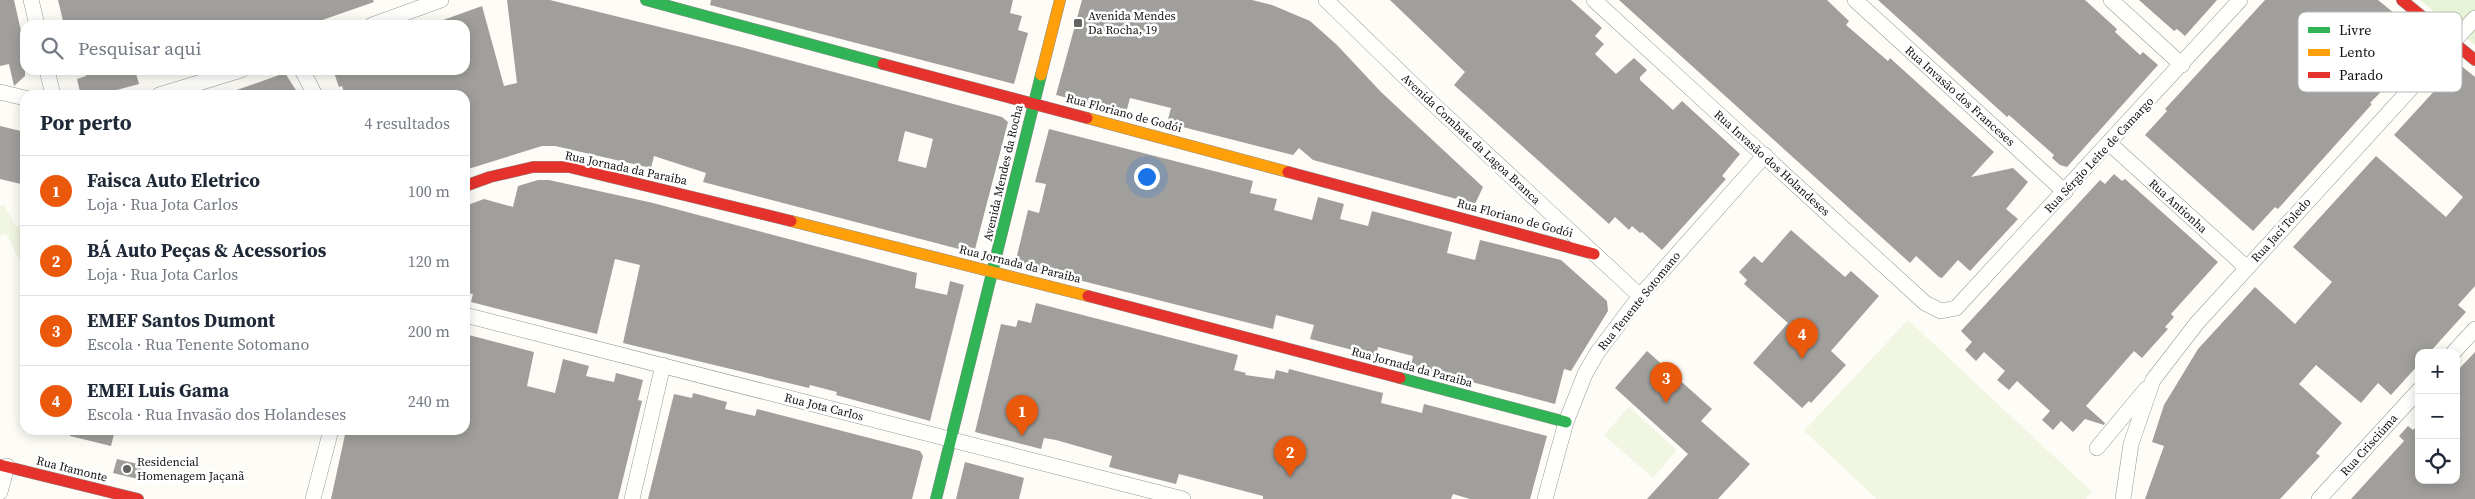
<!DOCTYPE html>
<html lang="pt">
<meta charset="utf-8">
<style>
:root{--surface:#fff;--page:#f2f2f3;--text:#1f2937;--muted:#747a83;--line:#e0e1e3;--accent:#ea580c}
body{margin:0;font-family:"Source Serif 4",serif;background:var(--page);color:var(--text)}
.controls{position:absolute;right:15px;bottom:15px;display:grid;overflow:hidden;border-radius:10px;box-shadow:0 2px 12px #0003}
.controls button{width:45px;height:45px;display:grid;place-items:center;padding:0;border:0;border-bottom:1px solid var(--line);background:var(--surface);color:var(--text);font:25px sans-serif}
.you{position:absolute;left:1146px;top:176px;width:18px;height:18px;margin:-12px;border:4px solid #fff;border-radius:50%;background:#1a73e8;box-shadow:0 0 0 8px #1a73e833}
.badge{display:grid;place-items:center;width:32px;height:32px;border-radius:50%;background:var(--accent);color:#fff;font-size:16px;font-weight:700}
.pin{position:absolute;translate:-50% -41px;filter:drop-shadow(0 1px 2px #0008)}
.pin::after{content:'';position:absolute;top:26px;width:18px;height:15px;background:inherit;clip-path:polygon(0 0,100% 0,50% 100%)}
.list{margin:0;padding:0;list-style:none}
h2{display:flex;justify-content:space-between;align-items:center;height:65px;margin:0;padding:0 20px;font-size:21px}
h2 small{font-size:16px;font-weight:400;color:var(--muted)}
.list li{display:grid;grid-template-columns:32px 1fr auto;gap:15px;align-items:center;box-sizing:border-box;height:70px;padding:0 20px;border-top:1px solid var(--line)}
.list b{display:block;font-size:19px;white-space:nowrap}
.list p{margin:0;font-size:16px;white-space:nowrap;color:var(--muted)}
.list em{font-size:16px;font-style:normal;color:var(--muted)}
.icon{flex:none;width:28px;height:28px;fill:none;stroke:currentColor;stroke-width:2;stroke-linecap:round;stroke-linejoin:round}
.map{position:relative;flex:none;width:2475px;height:499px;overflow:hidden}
.search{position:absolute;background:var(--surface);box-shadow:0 2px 12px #0003;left:20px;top:20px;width:450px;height:55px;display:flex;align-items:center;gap:12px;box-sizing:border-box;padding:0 18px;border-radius:15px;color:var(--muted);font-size:19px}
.panel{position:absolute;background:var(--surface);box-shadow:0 2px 12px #0003;left:20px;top:90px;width:450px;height:345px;border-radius:15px}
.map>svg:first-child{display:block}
</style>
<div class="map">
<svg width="2475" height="499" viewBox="0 0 2475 499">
<rect width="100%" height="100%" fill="#fdfcf7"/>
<path fill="#e7f3d7" d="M2420,0H2475V45Z"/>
<g fill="#f0f6e1">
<path d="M4,205L16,227L25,223V258L20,261L6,233L0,236V206Z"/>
<path d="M1908,320L2092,492L2086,499H1877L1804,431Z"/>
<path d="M1629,407L1677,450L1653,478L1604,435Z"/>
</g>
<g fill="#a19f9c" fill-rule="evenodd">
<path d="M0,0H14L25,49V76L14,86L9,64L0,66Z"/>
<path d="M58,0H373L374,2L308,25H167L166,21L152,25H64Z"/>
<path d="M507,0H550L741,47L1002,117L1008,122L974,253L703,182L706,173L654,156L651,168L555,146H542L465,170V95H345L342,86L339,87L333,70H465V25H435V23L482,6L504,86L517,83ZM905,131L933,139L926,168L898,161Z"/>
<path d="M711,0H1013L1010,13L1022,16L1018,30L1028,33L1014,84L710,5Z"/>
<path d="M1082,0H1252L1272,5L1310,21L1337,45L1381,92L1483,187L1475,204L1313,160L1299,148L1293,155L1167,123L1171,108L1130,98L1126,113L1056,95Z"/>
<path d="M1390,0H1571L1602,28L1595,36L1604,44L1595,54L1616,74L1634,58L1647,70L1640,77V80L1673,110L1682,101L1740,154L1722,176L1726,179L1662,250L1642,232L1640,233L1632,226L1629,230L1615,217L1609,224L1454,85L1465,72Z"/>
<path d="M1619,0H1827L1849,21L1846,25L1888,61L1890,58L1994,152L1971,177L2013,168L2028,182L2006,209L2018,219L1970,271L1958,260L1942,278L1939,277L1916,256L1910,263Z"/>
<path d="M1878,0H2085L2117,29L2115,32L2140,55L2143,52L2158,65L2067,167L2060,165L2052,158L2054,155L2009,115L2007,117Z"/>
<path d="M2139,0H2217L2185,36L2177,29L2174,31Z"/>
<path d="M2265,0H2378L2417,32L2410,39L2422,50L2370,103L2372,104L2278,209L2275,207L2253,231L2145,135L2167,111L2165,109Z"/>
<path d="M2459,64L2475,77V286L2458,305L2466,312L2429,353H2419V364L2391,395L2378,383L2361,403L2316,365L2299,384L2342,423L2316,453L2320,456L2280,499H2145L2164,446L2152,442L2164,405L2198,349L2255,287L2295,324L2332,282L2293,247L2376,156L2446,217L2463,197L2394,135Z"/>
<path d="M85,70H135L139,84L98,95H86L80,92L77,79L86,76Z"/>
<path d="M285,73L299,95H228V93Z"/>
<path d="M0,126L25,132V185L0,179Z"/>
<path d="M1049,129L1253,181L1250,193L1277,199L1274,210L1312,220L1318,197L1344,204L1340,219L1368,226L1372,211L1452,232L1447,253L1475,260L1480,240L1561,260L1607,301L1608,311L1571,371L1564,369L1555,404L1411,366L1413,356L1378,347L1376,356L1310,339L1314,325L1276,315L1273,329L1015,264L1028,210L1039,213L1046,184L1035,182Z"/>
<path d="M2114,174L2122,181L2125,179L2218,262L2171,314L2174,317L2165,327L2168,329L2149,350L2142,358L2134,351L2086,406L2105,423L2104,425L2085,419L2073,432L2061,421L2053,430L2042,420L2050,411L2017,381L2009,390L1997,380L2005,371L1984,352L1976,361L1965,350L1972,342L1961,331L2100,180L2105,184Z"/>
<path d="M538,180H549L653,203L917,273L915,288L947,295L950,281L964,285L930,421L836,395L837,392L810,385L809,388L623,343L640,265L615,259L597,334L471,302L473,294L465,293V206L484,199L513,207L518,186Z"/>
<path d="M1791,230L1845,277L1851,271L1879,296L1831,351L1846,365L1811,403L1809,401L1802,408L1753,363L1788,323L1744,284L1747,280L1739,272L1754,256L1762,263Z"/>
<path d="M1036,303L1238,355L1234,370L1246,373L1245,375L1274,379L1276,370L1288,373L1289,369L1383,393L1381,403L1422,413L1424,404L1547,436L1530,499H1470L1453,494L1451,499H1263V496L1179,474L1176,484L1109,467L1112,456L1056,440L1044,438L1041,449L975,432L1001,324L1016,327L1018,320L1031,323Z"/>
<path d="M465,334L534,352L527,386L555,393L563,359L589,366L586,376L614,382L616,373L643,380L638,400L642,401L618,499H331L346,430H465Z"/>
<path d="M1647,351L1712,409L1701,421L1750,464L1718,499H1647L1688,454L1615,388Z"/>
<path d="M2475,352V499H2351L2404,441L2399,436L2408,426L2413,430L2419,424V480H2456V372Z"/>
<path d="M693,393L727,402L725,409L755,416L757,409L920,451L923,456L912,499H648L674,394L692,398Z"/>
<path d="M70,430H115L111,446L70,436Z"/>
<path d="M117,459L142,465L138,479L113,473Z"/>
<path d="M965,462L1024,478L1019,499H956Z"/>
</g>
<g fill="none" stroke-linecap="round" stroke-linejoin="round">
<g stroke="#979795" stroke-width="16">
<g id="street">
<path d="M31,0L37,25"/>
<path d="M1326,0L1431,102L1640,296"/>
<path d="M1594,0L1925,303L1941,311L1956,308L2240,0"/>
<path d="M1855,0L2065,192"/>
<path d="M2111,0L2182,65"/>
<path d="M372,25L441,0"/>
<path d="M47,70L53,95"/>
<path d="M302,70L315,95"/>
<path d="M0,92L25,98"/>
<path d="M159,95L241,70"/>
<path d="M2109,143L2247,268"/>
<path d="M465,315L1183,499"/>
<path d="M2453,353L2475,329"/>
<path d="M2097,448L2146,389"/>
<path d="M0,492L7,466"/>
<path d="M313,499L331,430"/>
<path d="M632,499L663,365"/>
<path d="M1545,499L1566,422L1585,374L1597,353L1640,296L1765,155"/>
<path d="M2123,499L2131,444L2153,380L2197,323L2475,18"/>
<path d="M2319,499L2419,390"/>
</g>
</g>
<g stroke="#8e8d8b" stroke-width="12">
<g id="fast">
<path d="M646,0L883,64"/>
<path d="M1400,378L1566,422"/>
<path d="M936,499L1041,75"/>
</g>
</g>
<g stroke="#8e8d8b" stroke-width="12">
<g id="slow">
<path d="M1041,75L1060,0"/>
<path d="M1087,118L1288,172"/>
<path d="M791,221L1088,296"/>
</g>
</g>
<g stroke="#8e8d8b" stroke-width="12">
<g id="jam">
<path d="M2402,0L2475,60"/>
<path d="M883,64L1087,118"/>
<path d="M1288,172L1594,254"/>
<path d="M465,186L490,177L533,167H569L791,221"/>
<path d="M1088,296L1400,378"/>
<path d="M0,465L138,499"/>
</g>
</g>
<use href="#street" stroke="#fffffe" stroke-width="15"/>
<use href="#fast" stroke="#30b455" stroke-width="11"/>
<use href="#slow" stroke="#ff9f0a" stroke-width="11"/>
<use href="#jam" stroke="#e5322d" stroke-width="11"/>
</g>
<g fill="#646362" stroke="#fff" stroke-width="2">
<rect x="1073" y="18" width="10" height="10" rx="2.5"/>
<circle cx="127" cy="469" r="5"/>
</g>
<g text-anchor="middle" stroke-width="5" stroke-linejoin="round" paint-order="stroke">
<g font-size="12" fill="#111" stroke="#fff" text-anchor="start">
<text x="1088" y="20">Avenida Mendes<tspan x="1088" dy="14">Da Rocha, 19</tspan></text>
<text x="137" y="466">Residencial<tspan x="137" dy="14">Homenagem Jaçanã</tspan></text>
</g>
<g font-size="12" fill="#111" stroke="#fff">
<text transform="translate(1960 96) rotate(42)" y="4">Rua Invasão dos Franceses</text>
<text transform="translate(1124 113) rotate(15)" y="4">Rua Floriano de Godói</text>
<text transform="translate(1471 139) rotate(43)" y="4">Avenida Combate da Lagoa Branca</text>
<text transform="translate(2099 155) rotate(-47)" y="4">Rua Sérgio Leite de Camargo</text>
<text transform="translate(1772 163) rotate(42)" y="4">Rua Invasão dos Holandeses</text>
<text transform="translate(626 168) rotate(12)" y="4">Rua Jornada da Paraiba</text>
<text transform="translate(1003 173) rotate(-77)" y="4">Avenida Mendes da Rocha</text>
<text transform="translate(2178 206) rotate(42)" y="4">Rua Antionha</text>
<text transform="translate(1515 218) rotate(15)" y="4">Rua Floriano de Godói</text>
<text transform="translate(2281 230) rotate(-48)" y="4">Rua Jací Toledo</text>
<text transform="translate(1020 264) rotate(14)" y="4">Rua Jornada da Paraiba</text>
<text transform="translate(1639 301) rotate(-51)" y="4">Rua Tenente Sotomano</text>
<text transform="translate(1412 367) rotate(15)" y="4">Rua Jornada da Paraiba</text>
<text transform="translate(824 407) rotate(14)" y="4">Rua Jota Carlos</text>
<text transform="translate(2369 445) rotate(-48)" y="4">Rua Crisciúma</text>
<text transform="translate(72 469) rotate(14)" y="4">Rua Itamonte</text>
</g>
</g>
<rect x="2298" y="12" width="164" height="80" rx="8" fill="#fff" stroke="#b8b8b8" stroke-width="1"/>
<rect x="2308" y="27" width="22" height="6" fill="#30b455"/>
<rect x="2308" y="49" width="22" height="7" fill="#ff9f0a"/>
<rect x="2308" y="72" width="22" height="6" fill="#e5322d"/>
<g font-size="14" fill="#111">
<text x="2339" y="35">Livre</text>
<text x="2339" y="57">Lento</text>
<text x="2339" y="80">Parado</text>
</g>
</svg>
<div class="controls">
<button>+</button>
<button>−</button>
<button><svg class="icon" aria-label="locate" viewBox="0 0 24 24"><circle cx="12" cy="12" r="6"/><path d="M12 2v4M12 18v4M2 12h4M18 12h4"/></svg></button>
</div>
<div class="you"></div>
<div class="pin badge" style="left:1022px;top:436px">1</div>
<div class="pin badge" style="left:1290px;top:477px">2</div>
<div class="pin badge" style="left:1666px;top:403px">3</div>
<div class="pin badge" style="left:1802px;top:359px">4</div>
<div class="search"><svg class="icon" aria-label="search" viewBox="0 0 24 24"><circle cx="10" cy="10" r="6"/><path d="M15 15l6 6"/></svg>Pesquisar aqui</div>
<section class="panel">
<h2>Por perto<small>4 resultados</small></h2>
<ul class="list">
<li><span class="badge">1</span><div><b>Faisca Auto Eletrico</b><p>Loja · Rua Jota Carlos</p></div><em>100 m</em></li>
<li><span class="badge">2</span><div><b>BÁ Auto Peças &amp; Acessorios</b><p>Loja · Rua Jota Carlos</p></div><em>120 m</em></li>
<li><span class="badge">3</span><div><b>EMEF Santos Dumont</b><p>Escola · Rua Tenente Sotomano</p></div><em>200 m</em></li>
<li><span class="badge">4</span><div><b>EMEI Luis Gama</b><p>Escola · Rua Invasão dos Holandeses</p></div><em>240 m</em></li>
</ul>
</section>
</div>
